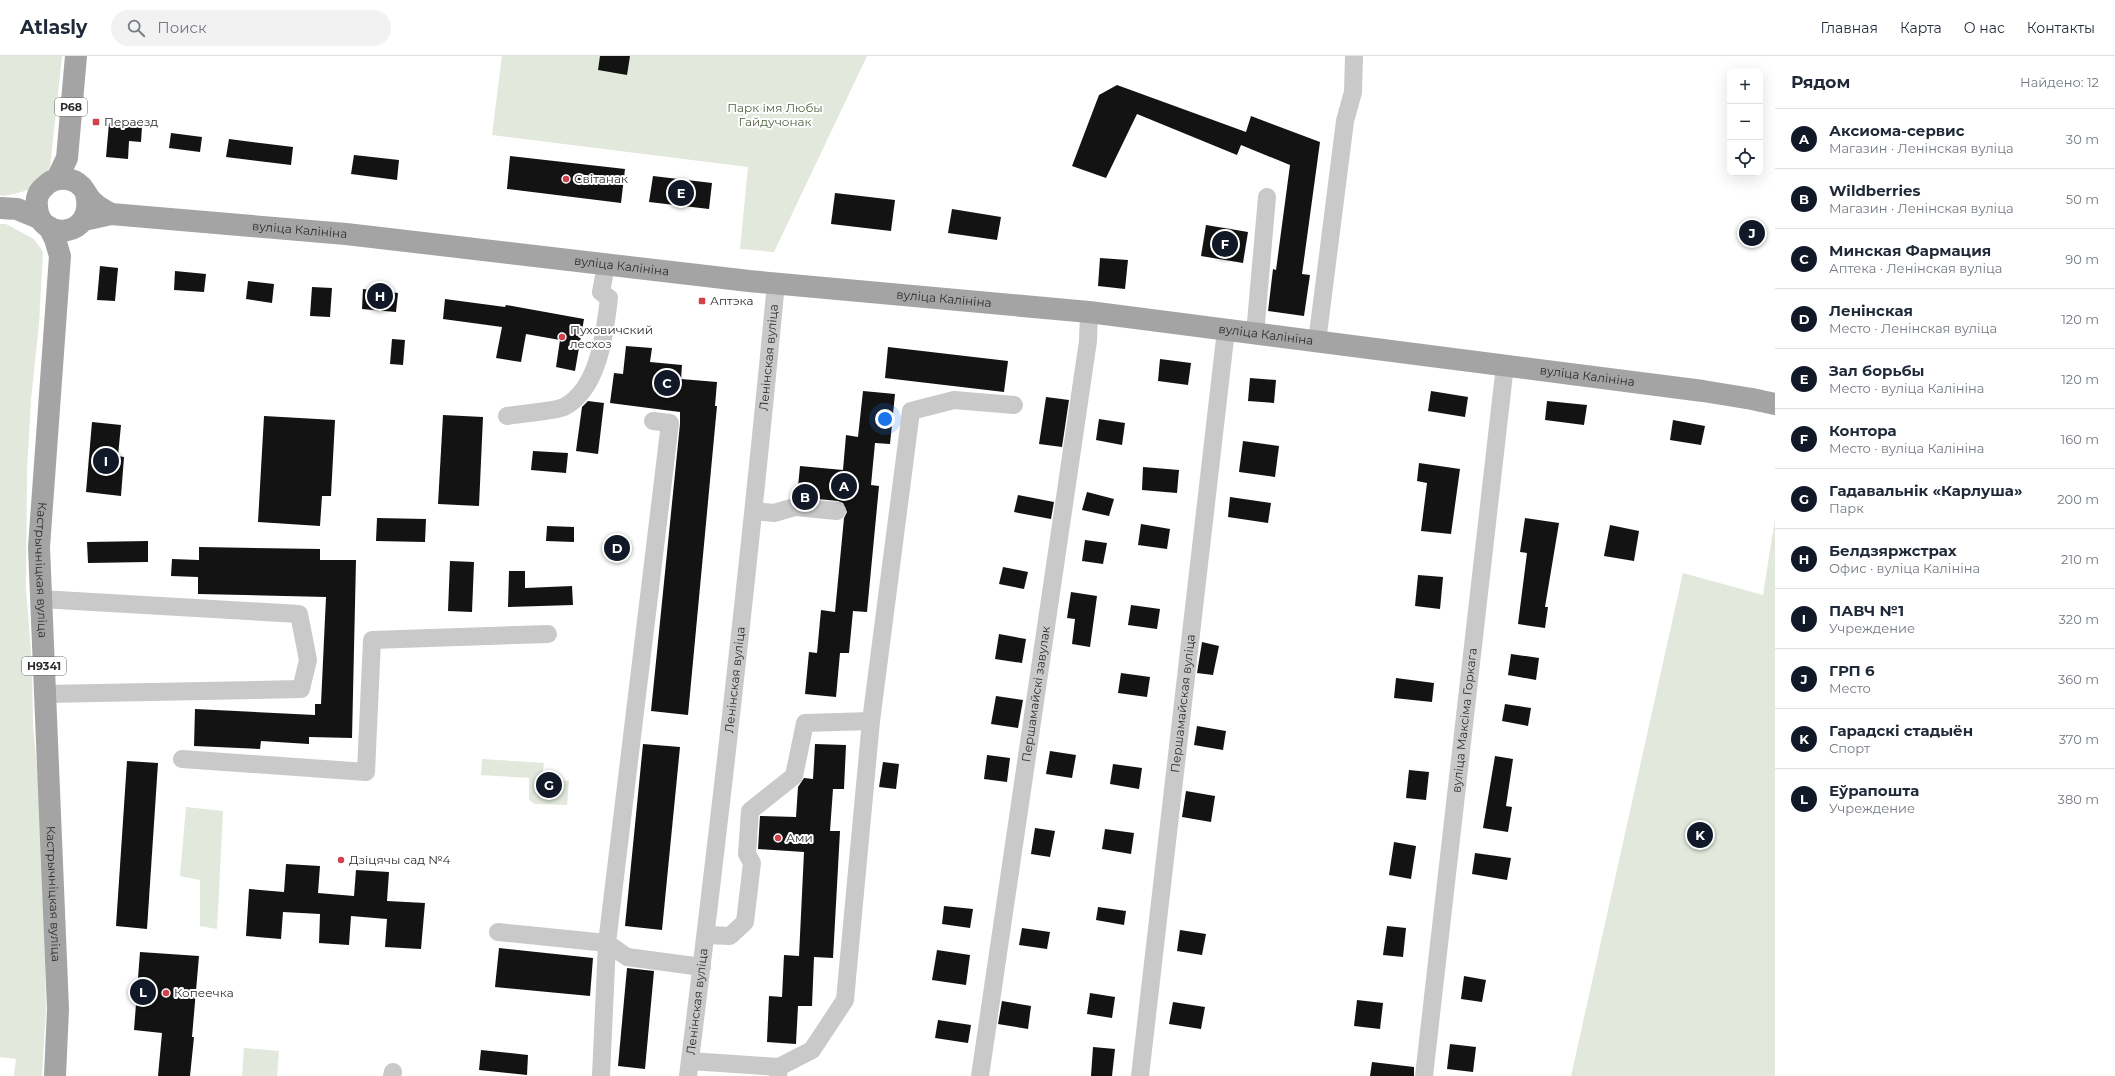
<!DOCTYPE html>
<html lang="ru">
<meta charset="utf-8">
<style>
:root{--surface:#fff;--page:#f2f2f3;--text:#1f2937;--muted:#747a83;--line:#e0e1e3;--accent:#111827}
body{margin:0;font-family:Montserrat,sans-serif;background:var(--page);color:var(--text)}
.controls{position:absolute;right:12px;top:12px;display:grid;overflow:hidden;border-radius:8px;box-shadow:0 4px 16px #0002}
.controls button{width:36px;height:36px;display:grid;place-items:center;padding:0;border:0;border-bottom:1px solid var(--line);background:var(--surface);color:var(--text);font:20px sans-serif}
.you{position:absolute;left:885px;top:363px;width:14px;height:14px;margin:-10px;border:3px solid #fff;border-radius:50%;background:#1a73e8;box-shadow:0 0 0 6px #1a73e833}
.badge{display:grid;place-items:center;width:26px;height:26px;border-radius:50%;background:var(--accent);color:#fff;font-size:13px;font-weight:700}
.pin{position:absolute;translate:-50% -50%;border:2px solid #fff;box-shadow:0 1px 4px #0006}
.list{margin:0;padding:0;list-style:none}
h2{display:flex;justify-content:space-between;align-items:center;height:52px;margin:0;padding:0 16px;font-size:17px}
h2 small{font-size:13px;font-weight:400;color:var(--muted)}
.list li{display:grid;grid-template-columns:26px 1fr auto;gap:12px;align-items:center;box-sizing:border-box;height:60px;padding:0 16px;border-top:1px solid var(--line)}
.list b{display:block;font-size:15px;white-space:nowrap}
.list p{margin:0;font-size:13px;white-space:nowrap;color:var(--muted)}
.list em{font-size:13px;font-style:normal;color:var(--muted)}
.icon{flex:none;width:22px;height:22px;fill:none;stroke:currentColor;stroke-width:2;stroke-linecap:round;stroke-linejoin:round}
.map{position:relative;flex:none;width:1775px;height:1020px;overflow:hidden}
header{display:flex;align-items:center;gap:24px;box-sizing:border-box;height:56px;padding:0 20px;background:var(--surface);border-bottom:1px solid var(--line)}
header strong{font-size:19px}
nav{display:flex;gap:22px;margin-inline-start:auto;font-size:14px}
.search{width:280px;height:36px;background:var(--page);display:flex;align-items:center;gap:10px;box-sizing:border-box;padding:0 14px;border-radius:22px;color:var(--muted);font-size:15px}
main{display:flex}
aside{flex:1;background:var(--surface)}
.map>svg:first-child{display:block}
</style>
<header>
<strong>Atlasly</strong>
<div class="search"><svg class="icon" aria-label="search" viewBox="0 0 24 24"><circle cx="10" cy="10" r="6"/><path d="M15 15l6 6"/></svg>Поиск</div>
<nav><a>Главная</a><a>Карта</a><a>О нас</a><a>Контакты</a></nav>
</header>
<main>
<div class="map">
<svg width="1775" height="1020" viewBox="0 0 1775 1020">
<rect width="100%" height="100%" fill="#fff"/>
<g fill="#e2e8db">
<path d="M0,0H62L50,112C38,134 27,135 4,140L0,139Z"/>
<path d="M502,0H867L774,196L740,193L748,111L492,79Z"/>
<path d="M0,168H6L34,183L43,196L39,268L31,344L27,415L26,532L32,610L33,669L41,753L46,953L42,1020H14L16,1003L0,1001Z"/>
<path d="M1775,462V1020H1571L1683,517L1763,539Z"/>
<path d="M482,703L544,707L542,722L569,725L567,749L535,748L529,744V722L481,719Z"/>
<path d="M186,751L223,755L217,873L200,870V824L180,820Z"/>
<path d="M244,992L279,995L277,1020H242Z"/>
</g>
<g fill="#131313">
<path d="M600,0H630L627,19L598,14Z"/>
<path d="M1117,29L1246,76L1251,60L1320,86L1302,218L1310,219L1304,260L1268,255L1273,213L1276,214L1290,109L1241,89L1237,99L1137,58L1106,122L1072,110L1099,39Z"/>
<path d="M109,67L142,70L141,86L129,85L128,103L106,101Z"/>
<path d="M171,77L202,81L200,96L169,92Z"/>
<path d="M229,83L293,91L291,109L226,101Z"/>
<path d="M354,99L399,104L397,124L351,118Z"/>
<path d="M510,100L625,113L621,147L507,133Z"/>
<path d="M653,120L712,127L709,153L649,146Z"/>
<path d="M835,137L895,144L891,175L831,168Z"/>
<path d="M952,153L1001,161L997,184L948,177Z"/>
<path d="M1749,166L1763,173L1755,189L1741,182Z"/>
<path d="M1206,169L1248,176L1243,207L1201,200Z"/>
<path d="M1100,202L1128,204L1125,233L1098,230Z"/>
<path d="M100,210L118,212L115,245L97,244Z"/>
<path d="M175,215L206,218L204,236L174,234Z"/>
<path d="M248,225L274,228L272,247L246,243Z"/>
<path d="M312,231L332,232L330,261L310,260Z"/>
<path d="M363,233L398,237L396,256L362,253Z"/>
<path d="M445,243L505,251L506,249L584,263L575,315L556,311L560,284L526,278L521,306L496,302L502,271L443,263Z"/>
<path d="M392,283L405,284L403,309L390,308Z"/>
<path d="M626,290L652,292L650,306L682,309L681,323L717,326L715,350H717L688,659L651,655L680,368V356L610,347L614,317L623,318Z"/>
<path d="M888,291L1008,305L1004,336L885,322Z"/>
<path d="M1160,303L1191,307L1188,329L1158,325Z"/>
<path d="M1250,322L1276,324L1274,347L1248,345Z"/>
<path d="M863,335L895,338L890,388L875,387L871,429L879,430L867,556L853,555L849,597H840L836,641L805,638L809,596L817,597L821,554L835,556L844,462L847,456L843,447L838,445L797,441L800,410L843,414L846,379L858,381Z"/>
<path d="M1431,335L1468,341L1465,361L1428,355Z"/>
<path d="M1046,341L1069,344L1062,391L1039,388Z"/>
<path d="M588,345L604,347L598,398L576,395L582,351Z"/>
<path d="M1547,345L1587,349L1584,369L1545,364Z"/>
<path d="M443,359L483,361L479,450L438,448Z"/>
<path d="M264,360L335,364L331,440H322L320,470L258,466Z"/>
<path d="M1099,363L1125,367L1122,389L1096,384Z"/>
<path d="M1673,364L1705,370L1701,389L1670,384Z"/>
<path d="M92,366L121,369L118,400L124,401L121,440L86,436Z"/>
<path d="M1243,385L1279,390L1275,421L1239,416Z"/>
<path d="M533,395L568,397L566,417L531,414Z"/>
<path d="M1419,407L1460,413L1451,478L1421,475L1427,427L1417,425Z"/>
<path d="M1143,411L1179,414L1177,437L1142,434Z"/>
<path d="M1087,436L1114,443L1109,460L1082,454Z"/>
<path d="M1018,439L1054,446L1051,463L1014,456Z"/>
<path d="M1230,441L1271,447L1268,467L1228,461Z"/>
<path d="M377,462L426,463L425,486L376,485Z"/>
<path d="M1525,462L1559,467L1545,551H1548L1545,572L1518,568L1527,497L1520,496Z"/>
<path d="M1141,468L1170,473L1167,493L1138,489Z"/>
<path d="M1610,469L1639,475L1634,505L1604,500Z"/>
<path d="M547,470L574,471V486L546,485Z"/>
<path d="M606,484L628,485L627,501L606,499Z"/>
<path d="M1085,484L1107,487L1103,508L1082,505Z"/>
<path d="M148,485V506L88,507L87,486Z"/>
<path d="M199,491L320,493V504H356L352,682L309,681V688L261,685L260,693L194,690L195,653L315,659V648H321L326,541L198,538V521L171,520L172,503L199,504Z"/>
<path d="M450,505L474,506L472,556L448,555Z"/>
<path d="M1003,511L1028,516L1024,533L999,528Z"/>
<path d="M509,515H525V532L572,530L573,549L508,551Z"/>
<path d="M1418,519L1443,521L1440,553L1415,550Z"/>
<path d="M1071,536L1097,540L1090,591L1072,588L1075,563L1067,562Z"/>
<path d="M1131,549L1160,553L1157,573L1128,569Z"/>
<path d="M999,578L1026,583L1022,607L995,603Z"/>
<path d="M1202,586L1219,590L1213,619L1197,617Z"/>
<path d="M1511,598L1539,602L1536,624L1508,619Z"/>
<path d="M1121,617L1150,621L1147,641L1118,637Z"/>
<path d="M1396,622L1434,627L1432,646L1394,642Z"/>
<path d="M996,640L1023,644L1018,672L991,668Z"/>
<path d="M1505,648L1531,652L1528,670L1502,665Z"/>
<path d="M1197,670L1226,675L1223,694L1194,689Z"/>
<path d="M643,688L680,691L662,874L625,870Z"/>
<path d="M815,688L846,689L844,733H833L830,775H840L833,902L814,901L812,950H798L796,988L767,986L769,940L782,941L784,899L799,900L804,796L758,793L760,760L796,761L798,731L804,722L813,723Z"/>
<path d="M1050,695L1076,699L1072,722L1046,718Z"/>
<path d="M987,699L1010,702L1007,726L984,723Z"/>
<path d="M1495,700L1513,703L1506,750L1512,751L1508,776L1483,772Z"/>
<path d="M127,705L158,707L147,873L116,870Z"/>
<path d="M883,706L899,708L896,733L879,731Z"/>
<path d="M1113,708L1142,712L1139,733L1110,728Z"/>
<path d="M1409,714L1429,716L1426,744L1406,742Z"/>
<path d="M1186,735L1215,740L1211,766L1182,761Z"/>
<path d="M1035,772L1055,775L1050,801L1031,798Z"/>
<path d="M1105,773L1134,777L1131,798L1102,793Z"/>
<path d="M1394,786L1416,790L1411,823L1389,819Z"/>
<path d="M1475,797L1511,802L1507,824L1472,818Z"/>
<path d="M286,808L320,810L318,837L354,840L356,814L389,816L387,845L425,847L421,893L385,891L387,863L351,860L349,889L319,887L320,858L283,856L281,883L246,880L249,833L284,836Z"/>
<path d="M944,850L973,853L970,872L942,868Z"/>
<path d="M1098,851L1126,855L1124,869L1096,864Z"/>
<path d="M1387,870L1406,872L1403,901L1383,899Z"/>
<path d="M1022,872L1050,876L1047,893L1019,889Z"/>
<path d="M1180,874L1206,878L1202,899L1177,895Z"/>
<path d="M499,892L593,902L590,940L495,931Z"/>
<path d="M937,894L970,899L966,929L932,924Z"/>
<path d="M140,896L199,900L192,981H194L190,1020H158L162,977L134,974Z"/>
<path d="M627,912L654,915L645,1013L618,1010Z"/>
<path d="M1464,920L1486,924L1482,946L1461,943Z"/>
<path d="M1090,937L1115,941L1112,962L1087,958Z"/>
<path d="M1357,944L1383,947L1380,973L1354,970Z"/>
<path d="M1002,945L1031,950L1028,973L998,968Z"/>
<path d="M1173,946L1205,951L1201,973L1169,968Z"/>
<path d="M938,964L971,969L968,987L935,982Z"/>
<path d="M1450,988L1476,991L1473,1016L1447,1013Z"/>
<path d="M1093,991L1115,993L1112,1020H1091Z"/>
<path d="M481,994L528,999L527,1019L479,1014Z"/>
<path d="M1372,1006L1414,1011V1020H1370Z"/>
</g>
<g fill="none" stroke-linecap="round" stroke-linejoin="round">
<g stroke="#c9c9c9" stroke-width="18">
<path d="M1255,278L1267,141"/>
<path d="M1317,286L1345,65L1353,36L1354,0"/>
<path d="M507,360C519,358 555,355 564,351C599,333 605,276 609,242L601,236L606,209"/>
<path d="M653,365L670,367L607,887L627,901L702,911"/>
<path d="M754,455L774,457L795,451L837,455"/>
<path d="M41,543L299,558L308,604L301,633L45,638"/>
<path d="M182,703L366,716L372,584L548,578"/>
<path d="M498,876L607,887L601,1020"/>
<path d="M707,879L730,880L745,866L752,807L747,798L750,755L794,720L805,667L871,665"/>
<path d="M690,1005L779,1011"/>
<path d="M392,1020L393,1016"/>
<path id="s1" d="M688,1020C721,756 751,492 776,227"/>
<path d="M778,1020L779,1011L812,994L845,944L871,665L911,355L954,344L1014,349"/>
<path id="s2" d="M980,1020L1088,285L1089,256"/>
<path id="s3" d="M1140,1020L1226,274"/>
<path id="s4" d="M1424,1020L1505,309"/>
</g>
<g stroke="#a4a4a4" stroke-width="22">
<path d="M57,123L67,102L76,0"/>
<path d="M86,138C97,182 38,187 37,150C36,143 38,136 44,131C54,120 72,120 82,131C86,136 88,142 93,146C98,151 104,154 111,158"/>
<path d="M0,152L17,153L39,162"/>
<path id="s5" d="M84,164L111,158L346,178L749,225L1089,256L1703,335L1752,343L1775,348"/>
<path id="s6" d="M49,171L55,183L60,200L39,491L58,953L55,1020"/>
</g>
</g>
<g fill="#d0414a" stroke="#fff" stroke-width="1.5">
<rect x="92" y="62" width="8" height="8" rx="2"/>
<circle cx="566" cy="123" r="4"/>
<rect x="698" y="241" width="8" height="8" rx="2"/>
<circle cx="562" cy="281" r="4"/>
<circle cx="778" cy="782" r="4"/>
<circle cx="341" cy="804" r="4"/>
<circle cx="166" cy="937" r="4"/>
</g>
<g text-anchor="middle" stroke-width="4" stroke-linejoin="round" paint-order="stroke">
<g fill="#fff" stroke="#6b6b6b" stroke-width="1">
<rect x="55" y="42" width="32" height="18" rx="3"/>
<rect x="22" y="601" width="44" height="18" rx="3"/>
</g>
<g font-size="11" font-weight="bold" fill="#2c2c2c">
<text x="71" y="55">Р68</text>
<text x="44" y="614">Н9341</text>
</g>
<g font-size="12" fill="#4f623f" stroke="#fff">
<text x="775" y="56">Парк імя Любы<tspan x="775" dy="14">Гайдучонак</tspan></text>
</g>
<g font-size="12" fill="#2c2c2c" stroke="#fff" text-anchor="start">
<text x="104" y="70">Пераезд</text>
<text x="574" y="127">Світанак</text>
<text x="710" y="249">Аптэка</text>
<text x="570" y="278">Пуховичский<tspan x="570" dy="14">лесхоз</tspan></text>
<text x="786" y="786">Ами</text>
<text x="349" y="808">Дзіцячы сад №4</text>
<text x="174" y="941">Копеечка</text>
</g>
<g font-size="12" fill="#2c2c2c" stroke="#fff">
<text dy="4" stroke="none"><textPath href="#s5" startOffset="217">вуліца Калініна</textPath></text>
<text dy="4" stroke="none"><textPath href="#s5" startOffset="541">вуліца Калініна</textPath></text>
<text dy="4" stroke="none"><textPath href="#s5" startOffset="865">вуліца Калініна</textPath></text>
<text dy="4" stroke="none"><textPath href="#s5" startOffset="1189">вуліца Калініна</textPath></text>
<text dy="4" stroke="none"><textPath href="#s1" startOffset="723">Ленінская вуліца</textPath></text>
<text dy="4" stroke="none"><textPath href="#s5" startOffset="1513">вуліца Калініна</textPath></text>
<text dy="4" stroke="none"><textPath href="#s6" startOffset="346">Кастрычніцкая вуліца</textPath></text>
<text dy="4" stroke="none"><textPath href="#s1" startOffset="399">Ленінская вуліца</textPath></text>
<text dy="4" stroke="none"><textPath href="#s2" startOffset="386">Першамайскі завулак</textPath></text>
<text dy="4" stroke="none"><textPath href="#s3" startOffset="375">Першамайская вуліца</textPath></text>
<text dy="4" stroke="none"><textPath href="#s4" startOffset="358">вуліца Максіма Горкага</textPath></text>
<text dy="4" stroke="none"><textPath href="#s6" startOffset="670">Кастрычніцкая вуліца</textPath></text>
<text dy="4" stroke="none"><textPath href="#s1" startOffset="75">Ленінская вуліца</textPath></text>
</g>
</g>
</svg>
<div class="controls">
<button>+</button>
<button>−</button>
<button><svg class="icon" aria-label="locate" viewBox="0 0 24 24"><circle cx="12" cy="12" r="6"/><path d="M12 2v4M12 18v4M2 12h4M18 12h4"/></svg></button>
</div>
<div class="you"></div>
<div class="pin badge" style="left:844px;top:430px">A</div>
<div class="pin badge" style="left:805px;top:441px">B</div>
<div class="pin badge" style="left:667px;top:327px">C</div>
<div class="pin badge" style="left:617px;top:492px">D</div>
<div class="pin badge" style="left:681px;top:137px">E</div>
<div class="pin badge" style="left:1225px;top:188px">F</div>
<div class="pin badge" style="left:549px;top:729px">G</div>
<div class="pin badge" style="left:380px;top:240px">H</div>
<div class="pin badge" style="left:106px;top:405px">I</div>
<div class="pin badge" style="left:1752px;top:177px">J</div>
<div class="pin badge" style="left:1700px;top:779px">K</div>
<div class="pin badge" style="left:143px;top:936px">L</div>
</div>
<aside>
<h2>Рядом<small>Найдено: 12</small></h2>
<ul class="list">
<li><span class="badge">A</span><div><b>Аксиома-сервис</b><p>Магазин · Ленінская вуліца</p></div><em>30 m</em></li>
<li><span class="badge">B</span><div><b>Wildberries</b><p>Магазин · Ленінская вуліца</p></div><em>50 m</em></li>
<li><span class="badge">C</span><div><b>Минская Фармация</b><p>Аптека · Ленінская вуліца</p></div><em>90 m</em></li>
<li><span class="badge">D</span><div><b>Ленінская</b><p>Место · Ленінская вуліца</p></div><em>120 m</em></li>
<li><span class="badge">E</span><div><b>Зал борьбы</b><p>Место · вуліца Калініна</p></div><em>120 m</em></li>
<li><span class="badge">F</span><div><b>Контора</b><p>Место · вуліца Калініна</p></div><em>160 m</em></li>
<li><span class="badge">G</span><div><b>Гадавальнік «Карлуша»</b><p>Парк</p></div><em>200 m</em></li>
<li><span class="badge">H</span><div><b>Белдзяржстрах</b><p>Офис · вуліца Калініна</p></div><em>210 m</em></li>
<li><span class="badge">I</span><div><b>ПАВЧ №1</b><p>Учреждение</p></div><em>320 m</em></li>
<li><span class="badge">J</span><div><b>ГРП 6</b><p>Место</p></div><em>360 m</em></li>
<li><span class="badge">K</span><div><b>Гарадскі стадыён</b><p>Спорт</p></div><em>370 m</em></li>
<li><span class="badge">L</span><div><b>Еўрапошта</b><p>Учреждение</p></div><em>380 m</em></li>
</ul>
</aside>
</main>
